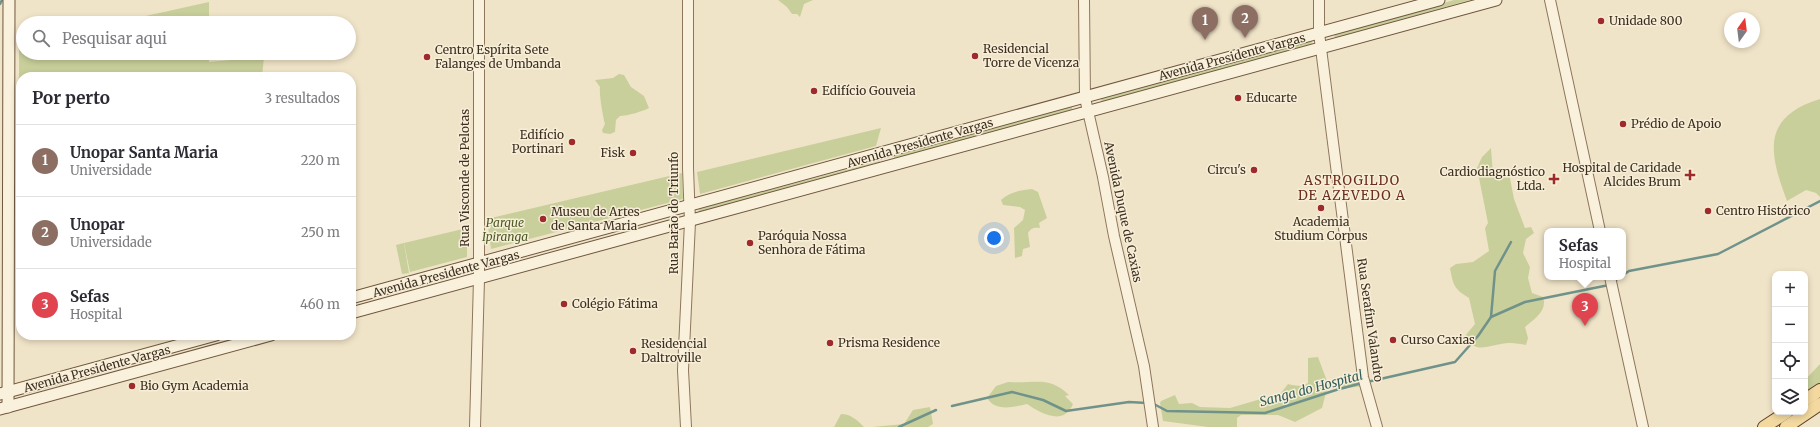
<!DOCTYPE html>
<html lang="pt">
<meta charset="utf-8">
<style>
:root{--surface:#fff;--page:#f7f7f7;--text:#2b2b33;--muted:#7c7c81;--line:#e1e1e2;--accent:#0f766e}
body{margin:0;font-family:Merriweather,serif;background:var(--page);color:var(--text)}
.controls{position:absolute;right:12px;bottom:12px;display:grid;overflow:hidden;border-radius:8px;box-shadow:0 2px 6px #0003}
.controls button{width:36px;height:36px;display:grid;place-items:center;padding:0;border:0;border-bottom:1px solid var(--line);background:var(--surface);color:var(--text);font:20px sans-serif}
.compass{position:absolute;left:1724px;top:12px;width:36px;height:36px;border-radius:50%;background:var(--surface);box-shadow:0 2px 6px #0003;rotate:14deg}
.you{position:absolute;left:994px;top:238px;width:14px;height:14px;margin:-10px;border:3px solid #fff;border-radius:50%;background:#1a73e8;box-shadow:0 0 0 6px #1a73e833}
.badge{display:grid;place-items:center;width:26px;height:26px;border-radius:50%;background:var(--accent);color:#fff;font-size:13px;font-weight:700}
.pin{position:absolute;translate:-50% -33px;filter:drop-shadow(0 1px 2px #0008)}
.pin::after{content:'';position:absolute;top:21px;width:14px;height:12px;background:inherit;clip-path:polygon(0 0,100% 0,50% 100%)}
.popup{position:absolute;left:1544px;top:228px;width:82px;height:52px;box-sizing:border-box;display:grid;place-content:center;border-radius:8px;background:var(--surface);filter:drop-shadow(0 1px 3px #0005);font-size:13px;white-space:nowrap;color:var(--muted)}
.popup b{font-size:15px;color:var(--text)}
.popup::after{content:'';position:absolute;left:50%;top:100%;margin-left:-8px;border:8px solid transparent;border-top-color:var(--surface)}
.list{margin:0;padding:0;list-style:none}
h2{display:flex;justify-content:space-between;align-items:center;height:52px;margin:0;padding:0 16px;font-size:17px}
h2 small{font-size:13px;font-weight:400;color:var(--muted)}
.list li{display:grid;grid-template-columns:26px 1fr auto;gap:12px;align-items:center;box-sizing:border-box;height:72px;padding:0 16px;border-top:1px solid var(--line)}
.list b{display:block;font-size:15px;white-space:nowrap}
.list p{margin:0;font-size:13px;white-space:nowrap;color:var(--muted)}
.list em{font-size:13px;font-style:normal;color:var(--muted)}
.icon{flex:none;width:22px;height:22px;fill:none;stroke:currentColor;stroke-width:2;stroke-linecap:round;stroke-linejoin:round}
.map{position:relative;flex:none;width:1820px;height:427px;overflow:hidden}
.search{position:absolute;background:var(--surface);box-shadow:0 2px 6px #0003;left:16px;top:16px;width:340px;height:44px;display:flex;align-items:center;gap:10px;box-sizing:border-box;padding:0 14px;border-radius:22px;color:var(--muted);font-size:15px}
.panel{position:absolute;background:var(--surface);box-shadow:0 2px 6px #0003;left:16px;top:72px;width:340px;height:268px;border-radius:16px}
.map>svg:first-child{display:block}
</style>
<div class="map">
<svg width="1820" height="427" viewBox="0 0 1820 427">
<rect width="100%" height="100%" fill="#f0e4c8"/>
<g fill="#c9cf9b">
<path d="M778,0H813L804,4L800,17L797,14H792L787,7Z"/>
<path d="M1454,0H1470L1335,38L1334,34Z"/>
<path d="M209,2V23H114Z"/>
<path d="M1311,40L1312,44L1102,102L1100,98Z"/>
<path d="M23,41V53H209V62L264,57L262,77H21V299H19V42Z"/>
<path d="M619,74L624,75L631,87L644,96L649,108C644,111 627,116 620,116L616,120L615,132L610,134L603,133L602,130L605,124C603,117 599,94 600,87L595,80L613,78Z"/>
<path d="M1820,99V197L1816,193L1806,190L1787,201C1769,153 1761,117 1820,99Z"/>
<path d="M1072,106V110L894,159V156Z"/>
<path d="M881,128L876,146L700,194L697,172Z"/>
<path d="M1491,148L1493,175L1509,173L1514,199L1525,228L1531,227L1534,233L1526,239L1523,253L1530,267L1528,278L1532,293L1543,297C1548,311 1534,319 1525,327L1528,338L1526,345C1521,344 1515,343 1510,343C1491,343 1476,357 1465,336L1475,324L1469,298C1454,289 1453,285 1450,268L1456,264L1473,262L1489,251L1485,228L1488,223L1477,168L1482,157Z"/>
<path d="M880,161V164L700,213L698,209Z"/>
<path d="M682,173L683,199L491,249L487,219Z"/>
<path d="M1032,189L1038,192L1047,218L1039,223L1040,228C1034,227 1031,228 1028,233L1030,247L1023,249L1022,256L1015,258L1014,228L1023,220L1025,210L1020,207L1003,205L1001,200C1009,192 1021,190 1032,189Z"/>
<path d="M467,228V257L410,272L404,243Z"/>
<path d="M404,243L409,273L402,274L396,245Z"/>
<path d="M1318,357L1327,381L1356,375L1363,386C1350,389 1339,386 1327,389L1322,408L1295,422L1278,415H1241L1237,418V427H1208L1163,421L1160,403L1161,401L1175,395L1179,404L1192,403L1200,407L1230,408L1281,393L1288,384C1296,386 1301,387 1308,383V358Z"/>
<path d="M1820,364V383L1805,393V380Z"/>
<path d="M1008,382C1035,384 1049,375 1069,395L1065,396L1073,404C1064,426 1042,414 1027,404C1013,407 996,412 987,398L996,386Z"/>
<path d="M930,407L933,424L928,427H872L904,424L913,410Z"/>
<path d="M841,414C851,414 857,420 864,427H834Z"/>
</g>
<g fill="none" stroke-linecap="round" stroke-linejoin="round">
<g stroke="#6f938a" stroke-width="2.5">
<path d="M0,4L2,0"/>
<path d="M1623,275L1629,271L1718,254L1820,201"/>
<path d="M1614,281L1621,277"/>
<path d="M1491,317L1495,271L1511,242"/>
<path d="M1367,382L1455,362L1478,336L1491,317L1525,302L1609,285"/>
<path d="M1152,403L1167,411L1265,413L1336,390L1362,383"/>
<path d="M952,406L1012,392L1043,400L1066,411L1129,402L1147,403"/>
<path d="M899,427L936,410"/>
</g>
<g stroke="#8d765c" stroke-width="12">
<g id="tertiary">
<path d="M1084,0L1085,98L1103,177L1114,236L1144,366L1153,427"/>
<path d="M1319,0V33L1363,377L1377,427"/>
<path d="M1550,0L1600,231"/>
<path d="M1610,277L1643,427"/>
<path d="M475,427L479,279V0"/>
<path d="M686,427L683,370L690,222L688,168V0"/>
</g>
</g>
<g stroke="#6f573f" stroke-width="13">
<g id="secondary">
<path d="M351,298L1439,0"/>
<path d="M351,313C733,210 1113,102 1496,0"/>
<path d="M0,394L216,335"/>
<path d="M8,407L9,0"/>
<path d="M0,409L271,335"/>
</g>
</g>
<g stroke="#5b4430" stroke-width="14">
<g id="primary">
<path d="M1805,400L1820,390"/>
<path d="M1764,427L1787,412"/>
<path d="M1786,427L1820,404"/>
</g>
</g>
<use href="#tertiary" stroke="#faf1dc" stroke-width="10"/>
<use href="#secondary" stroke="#faf1dc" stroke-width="11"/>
<use href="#primary" stroke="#f3d9a0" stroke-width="12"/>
</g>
<g fill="#9e2a2b" stroke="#f7eed8" stroke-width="1.5">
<circle cx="1601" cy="21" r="4"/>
<circle cx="975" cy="56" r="4"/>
<circle cx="427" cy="57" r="4"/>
<circle cx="814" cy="91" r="4"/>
<circle cx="1238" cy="98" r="4"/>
<circle cx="1623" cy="124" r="4"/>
<circle cx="572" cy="142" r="4"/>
<circle cx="633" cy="153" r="4"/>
<circle cx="1254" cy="170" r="4"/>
<path d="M1688 169h4v4h4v4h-4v4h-4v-4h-4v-4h4z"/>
<path d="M1552 173h4v4h4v4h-4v4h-4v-4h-4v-4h4z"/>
<circle cx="1321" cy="208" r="4"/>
<circle cx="1708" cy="211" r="4"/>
<circle cx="543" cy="219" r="4"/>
<circle cx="750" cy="243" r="4"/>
<circle cx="564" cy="304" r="4"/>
<circle cx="1393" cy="340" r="4"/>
<circle cx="830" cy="343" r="4"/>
<circle cx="633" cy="351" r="4"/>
<circle cx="132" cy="386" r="4"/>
</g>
<g text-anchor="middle" stroke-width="3" stroke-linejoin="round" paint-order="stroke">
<g font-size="12" fill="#3d2e20" stroke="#f7eed8" text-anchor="start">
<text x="1609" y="25">Unidade 800</text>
<text x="983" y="53">Residencial<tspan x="983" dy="14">Torre de Vicenza</tspan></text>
<text x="435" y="54">Centro Espírita Sete<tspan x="435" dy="14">Falanges de Umbanda</tspan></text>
<text x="822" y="95">Edifício Gouveia</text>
<text x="1246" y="102">Educarte</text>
<text x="1631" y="128">Prédio de Apoio</text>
<text x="564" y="139" text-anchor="end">Edifício<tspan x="564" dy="14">Portinari</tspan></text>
<text x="625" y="157" text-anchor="end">Fisk</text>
<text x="1681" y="172" text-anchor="end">Hospital de Caridade<tspan x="1681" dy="14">Alcides Brum</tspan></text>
<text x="1246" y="174" text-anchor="end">Circu's</text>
<text x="1545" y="176" text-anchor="end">Cardiodiagnóstico<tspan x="1545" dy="14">Ltda.</tspan></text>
<text x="1716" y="215">Centro Histórico</text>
<text x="551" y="216">Museu de Artes<tspan x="551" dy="14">de Santa Maria</tspan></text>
<text x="1321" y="226" text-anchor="middle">Academia<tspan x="1321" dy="14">Studium Corpus</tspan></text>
<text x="758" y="240">Paróquia Nossa<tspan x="758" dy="14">Senhora de Fátima</tspan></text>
<text x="572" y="308">Colégio Fátima</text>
<text x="1401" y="344">Curso Caxias</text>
<text x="838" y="347">Prisma Residence</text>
<text x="641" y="348">Residencial<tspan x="641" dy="14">Daltroville</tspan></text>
<text x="140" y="390">Bio Gym Academia</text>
</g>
<g font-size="12" fill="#3d2e20" stroke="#f7eed8">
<text transform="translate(1232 57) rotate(-15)" y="4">Avenida Presidente Vargas</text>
<text transform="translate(920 143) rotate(-16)" y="4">Avenida Presidente Vargas</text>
<text transform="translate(465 178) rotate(-90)" y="4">Rua Visconde de Pelotas</text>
<text transform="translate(1123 212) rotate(78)" y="4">Avenida Duque de Caxias</text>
<text transform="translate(674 213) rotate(-90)" y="4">Rua Barão do Triunfo</text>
<text transform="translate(446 274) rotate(-15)" y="4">Avenida Presidente Vargas</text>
<text transform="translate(1370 320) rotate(82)" y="4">Rua Serafim Valandro</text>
<text transform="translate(97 369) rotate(-15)" y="4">Avenida Presidente Vargas</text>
</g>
<g font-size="12" font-style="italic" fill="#4d5a26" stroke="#f7eed8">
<text x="505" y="227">Parque<tspan x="505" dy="14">Ipiranga</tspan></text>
</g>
<g font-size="13" letter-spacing="1" fill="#6b2e1e" stroke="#f7eed8">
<text x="1352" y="185">ASTROGILDO<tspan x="1352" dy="15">DE AZEVEDO A</tspan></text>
</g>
<g font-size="13" font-style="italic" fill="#2f5d5a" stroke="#f7eed8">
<text transform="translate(1311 388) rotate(-15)" y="5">Sanga do Hospital</text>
</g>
</g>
</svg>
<div class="controls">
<button>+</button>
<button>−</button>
<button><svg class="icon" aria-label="locate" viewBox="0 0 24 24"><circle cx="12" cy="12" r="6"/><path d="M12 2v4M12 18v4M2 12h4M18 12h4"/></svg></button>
<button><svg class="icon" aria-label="layers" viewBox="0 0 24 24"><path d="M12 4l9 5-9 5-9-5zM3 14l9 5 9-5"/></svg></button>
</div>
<svg class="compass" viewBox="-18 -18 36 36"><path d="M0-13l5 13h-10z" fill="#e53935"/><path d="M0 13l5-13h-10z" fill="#7c7c81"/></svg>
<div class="you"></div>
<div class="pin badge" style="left:1205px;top:40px;background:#8d6e63">1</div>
<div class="pin badge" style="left:1245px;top:38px;background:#8d6e63">2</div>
<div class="pin badge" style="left:1585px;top:326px;background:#e0444e">3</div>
<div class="popup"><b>Sefas</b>Hospital</div>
<div class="search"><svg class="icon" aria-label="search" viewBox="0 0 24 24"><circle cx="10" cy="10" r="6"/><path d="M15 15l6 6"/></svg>Pesquisar aqui</div>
<section class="panel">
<h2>Por perto<small>3 resultados</small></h2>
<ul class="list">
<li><span class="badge" style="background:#8d6e63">1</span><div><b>Unopar Santa Maria</b><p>Universidade</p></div><em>220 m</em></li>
<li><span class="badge" style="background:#8d6e63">2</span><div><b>Unopar</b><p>Universidade</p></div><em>250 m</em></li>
<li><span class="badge" style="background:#e0444e">3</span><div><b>Sefas</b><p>Hospital</p></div><em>460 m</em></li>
</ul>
</section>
</div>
